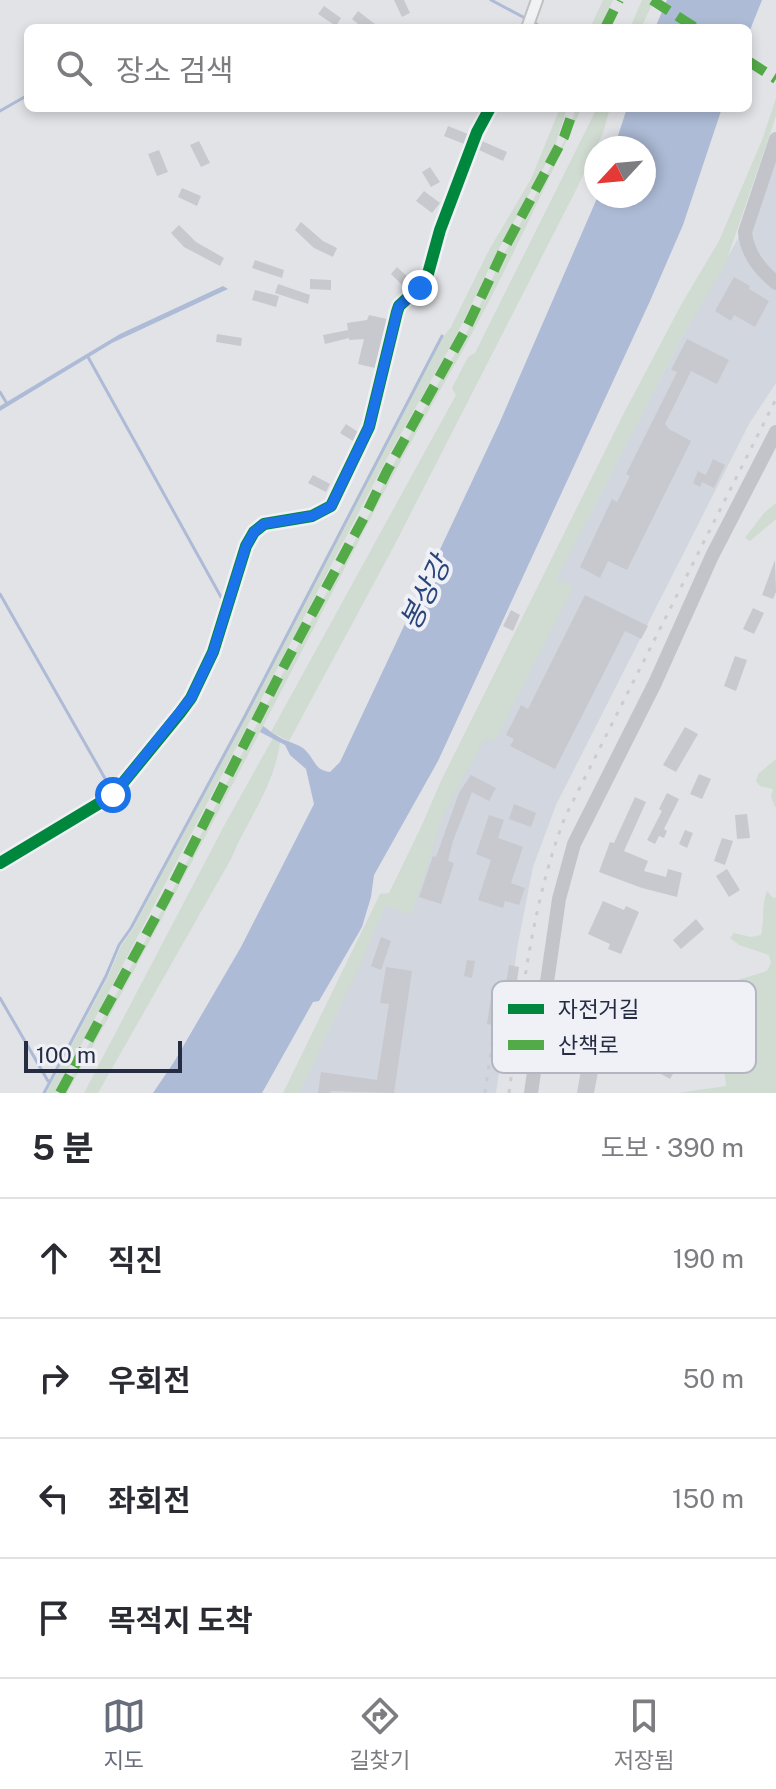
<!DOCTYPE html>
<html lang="ko">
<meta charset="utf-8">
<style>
:root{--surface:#fff;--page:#f7f7f7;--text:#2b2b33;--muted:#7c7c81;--line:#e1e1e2;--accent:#686d7c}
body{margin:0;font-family:"Public Sans","Noto Sans KR",sans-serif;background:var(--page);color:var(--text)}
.compass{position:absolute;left:584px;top:136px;width:72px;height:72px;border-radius:50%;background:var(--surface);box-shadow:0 4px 12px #0003;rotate:244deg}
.scale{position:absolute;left:24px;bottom:20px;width:158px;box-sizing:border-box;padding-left:8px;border:4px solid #262d43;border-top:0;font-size:22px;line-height:28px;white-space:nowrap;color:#262d43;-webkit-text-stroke:6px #eff1f7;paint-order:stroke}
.stop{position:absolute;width:24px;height:24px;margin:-18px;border:6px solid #1a73e8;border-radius:50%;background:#fff}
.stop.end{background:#1a73e8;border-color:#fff;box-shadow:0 2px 8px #0008}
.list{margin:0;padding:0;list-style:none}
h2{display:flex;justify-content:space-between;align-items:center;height:104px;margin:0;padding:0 32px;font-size:34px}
h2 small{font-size:26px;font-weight:400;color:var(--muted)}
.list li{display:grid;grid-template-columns:52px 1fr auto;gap:24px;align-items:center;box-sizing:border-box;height:120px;padding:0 32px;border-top:2px solid var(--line)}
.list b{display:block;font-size:30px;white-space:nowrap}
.list em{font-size:26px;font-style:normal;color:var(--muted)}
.icon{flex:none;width:44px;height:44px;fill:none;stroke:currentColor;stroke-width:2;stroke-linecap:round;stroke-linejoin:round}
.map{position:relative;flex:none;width:776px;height:1093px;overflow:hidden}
.search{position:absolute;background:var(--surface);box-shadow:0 4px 12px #0003;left:24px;right:24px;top:24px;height:88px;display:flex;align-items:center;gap:20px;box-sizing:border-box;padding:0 28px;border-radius:12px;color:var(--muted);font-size:30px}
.sheet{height:584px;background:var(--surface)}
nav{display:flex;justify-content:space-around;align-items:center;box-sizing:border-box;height:112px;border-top:2px solid var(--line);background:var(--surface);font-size:22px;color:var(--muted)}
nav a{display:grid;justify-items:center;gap:4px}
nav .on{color:var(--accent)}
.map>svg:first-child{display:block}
</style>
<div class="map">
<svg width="776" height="1093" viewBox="0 0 776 1093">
<rect width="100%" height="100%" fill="#e2e3e7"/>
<path fill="#d2d6de" d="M776,155V383L749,424L556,805L533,867L518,943L496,1093H299L385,906L681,339L760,200Z"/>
<g fill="#d0dbd1">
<path d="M603,0H613L600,28H590Z"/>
<path d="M642,0H654L641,28H630Z"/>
<path d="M776,98V116L725,265L681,339L556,580L573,587L495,741L484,739L443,815L412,914L385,906L358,969L299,1093H283L380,894L389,893L422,825L441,781L624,413L681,305L719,241L762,140Z"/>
<path d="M560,108H567L554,149L496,254L455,338L386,460L56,1093H46L108,977L121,946L133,929C237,732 339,534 443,337L451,327L489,250L531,179Z"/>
<path d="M576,108H581L578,116C541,195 505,274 463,350C435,399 407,448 381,498C278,697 176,897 67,1093H62L168,899L285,669L371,511L389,472L468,330L505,252L566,138Z"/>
<path d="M597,108H610L603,133L577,188L394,546L289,741L271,732L456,395L452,388L468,357L475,353Z"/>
<path d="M776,503V519L750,541L745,538L764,513Z"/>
<path d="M273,738L280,742C275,785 247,820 231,859L98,1093H84L224,826Z"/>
<path d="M776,759V806L775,807L771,797L773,789L760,786L756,781L758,774Z"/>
<path d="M767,891L773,898L776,897V1093H678L726,1086L725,1076L718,1059L702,1053L698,1036L731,982L767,971L771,963L769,955L739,945L730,938L734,933L751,937L761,935C765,920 761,906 767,891Z"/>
</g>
<g fill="#adbbd6">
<path d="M667,0H762L748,35V28H655Z"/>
<path d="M627,108H722L683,225L650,301L438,761L374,875L371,897L362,927L319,1001L313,1002L262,1093H153L174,1062L241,947L314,804L306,769L290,755L285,745L260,732L263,726C269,730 273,734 279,737C288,743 300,743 307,752C316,762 315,770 330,772L340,762L499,424L598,196H644V148H614Z"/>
<path d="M223,286L228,289L112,343L0,411V406L120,334Z"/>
</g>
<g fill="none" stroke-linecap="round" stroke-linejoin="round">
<g stroke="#adbbd6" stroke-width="3">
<path d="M491,0L523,17"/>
<path d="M532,21L542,28"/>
<path d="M0,111L28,95"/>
<path d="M88,357L221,597"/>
<path d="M0,392L6,402"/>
<path d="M0,594L111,789"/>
<path d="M0,998L48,1081"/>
<path d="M44,1093L106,976L119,945L131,928L245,716L442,336"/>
</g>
</g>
<g fill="#c8c9ce">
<path d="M394,0H404L410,13L402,17Z"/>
<path d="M324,6L341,18L336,26L318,14Z"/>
<path d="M358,11L380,28H363L352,19Z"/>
<path d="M448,126L468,134L464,144L444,136Z"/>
<path d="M199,141L210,163L201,167L190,145Z"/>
<path d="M482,141L507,152L503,161L479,150Z"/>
<path d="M159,150L168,172L157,176L148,154Z"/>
<path d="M430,167L440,182L431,187L422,172Z"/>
<path d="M182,188L201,196L197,206L178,197Z"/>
<path d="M424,191L440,203L432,213L416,201Z"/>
<path d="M301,222L323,241L337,248L333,257L314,248L295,230Z"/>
<path d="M179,225L196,242L224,258L220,266L184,247L171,233Z"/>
<path d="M255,260L284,270L282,278L252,268Z"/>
<path d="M397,267L413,282L406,289L391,274Z"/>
<path d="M734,277L750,286L749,289L769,301L755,327L734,315L731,321L715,311Z"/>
<path d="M310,279L331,280V290L310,289Z"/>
<path d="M278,284L310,295L308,304L275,293Z"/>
<path d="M255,290L279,296L276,307L252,300Z"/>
<path d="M369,315L387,319L375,368L358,364L364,339L349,340V338L325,344L323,335L348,330L347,323L367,320Z"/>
<path d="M217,334L242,338L241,346L216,342Z"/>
<path d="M687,339L729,360L717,384L691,371L665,424L669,429L691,441L627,570L608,561L600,578L580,567L612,499L617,502L630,476L626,474L677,372L671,370Z"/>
<path d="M346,424L358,432L353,441L340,433Z"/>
<path d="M713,459L725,465L714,488L702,482L700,487L693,483L698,471L706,475Z"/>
<path d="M313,475L330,484L326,492L308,483Z"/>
<path d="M775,560L776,592L773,599L762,595Z"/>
<path d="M585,595L648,626L641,639L625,631L555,769L510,746L514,739L506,735L521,705L528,709Z"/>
<path d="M753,608L764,613L754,634L743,629Z"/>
<path d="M511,610L520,615L513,631L503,626Z"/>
<path d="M735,656L747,660L736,691L724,686Z"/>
<path d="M685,727L698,734L676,772L663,765Z"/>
<path d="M699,774L711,779L702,799L690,794Z"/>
<path d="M471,775L496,788L489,801L472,792L453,841L448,861L454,863L441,904L419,897L433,856L436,857L459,793Z"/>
<path d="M667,793L679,799L664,829L667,831L664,838L659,836L655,844L647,840L662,811L659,809Z"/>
<path d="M635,797L646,802L624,851L648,861L644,871L666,877L668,869L682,873L677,897L642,888L599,872L610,842L614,843Z"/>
<path d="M514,804L536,813L531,827L509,819Z"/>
<path d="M747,814L750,838L737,839L735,815Z"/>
<path d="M489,815L504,820L498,838L523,847L511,883L525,888L519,905L505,901L503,908L478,900L491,860L476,854Z"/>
<path d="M685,830L693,833L687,848L679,844Z"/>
<path d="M722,838L733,841L725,865L714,861Z"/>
<path d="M727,869L740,890L729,897L716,876Z"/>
<path d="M603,901L624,910L626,906L639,912L621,954L608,949L610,944L588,934Z"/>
<path d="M696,919L704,929L681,949L673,940Z"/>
<path d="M381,937L391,941L381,970L371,966Z"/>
<path d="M467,960L475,961L472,978L464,976Z"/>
<path d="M509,965L519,967L510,1028L487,1024L491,997L499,998L500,988H505Z"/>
<path d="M386,967L412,971L394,1093L331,1091L330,1093H318L321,1072L377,1080L389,1004L380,1003Z"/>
<path d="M583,1021L601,1024L594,1066L599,1067L594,1093H577L583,1058L577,1057Z"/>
<path d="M670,1060L678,1065L670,1079L661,1074Z"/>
</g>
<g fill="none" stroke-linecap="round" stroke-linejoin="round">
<g stroke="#c0c1c5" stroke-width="14">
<g id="street">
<path d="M527,28L537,0"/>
<path d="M0,863L113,795L180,713L191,698L213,652L246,546L254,532L264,524L312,516L331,506L369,427L397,312L399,306L426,281L440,230L477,132L490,108"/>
</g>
</g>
<use href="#street" stroke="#f1f2f4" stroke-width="10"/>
<g stroke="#c2c4ca" stroke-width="14">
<path d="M776,139L745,232C747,254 760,269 776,283"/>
<path d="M531,1093L559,899L574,844L655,683L712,556L776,432"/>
</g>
<g stroke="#caccd0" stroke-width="3" stroke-dasharray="4 8" stroke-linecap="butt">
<path d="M485,1093L493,1036"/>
<path d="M509,1093C522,999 531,905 565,817L776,399"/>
</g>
<g stroke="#53ab47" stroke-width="10" stroke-dasharray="20 10" stroke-linecap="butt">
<path d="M652,0L696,28"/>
<path d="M605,28L619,0"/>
<path d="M748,61L776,79"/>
<path d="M60,1093L166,898L283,668L368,510L387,471L466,329L503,251L564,137L574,108"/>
</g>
<g stroke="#eff1f7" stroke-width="17">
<path id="cycleway" d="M0,863L113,795L180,713L191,698L213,652L246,546L254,532L264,524L312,516L331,506L369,427L397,312L399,306L426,281L440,230L477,132L490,108"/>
</g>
<use href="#cycleway" stroke="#00873e" stroke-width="12"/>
</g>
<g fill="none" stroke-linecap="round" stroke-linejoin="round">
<path stroke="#1a73e8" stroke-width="10" d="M113,795L191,698L213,652L246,546L254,532L264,524L312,516L331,506L369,427L397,312L399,306L420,288"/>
</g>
<g text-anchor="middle" stroke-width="8" stroke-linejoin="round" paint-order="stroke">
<g font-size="28" font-style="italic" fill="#2b457c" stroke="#eff1f7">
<text transform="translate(425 593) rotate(-64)" y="10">봉상강</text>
</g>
</g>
<rect x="492" y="981" width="264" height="92" rx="12" fill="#eff1f7" stroke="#b3b6c1" stroke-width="2"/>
<rect x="508" y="1004" width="36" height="10" fill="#00873e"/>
<rect x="508" y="1040" width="36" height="10" fill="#53ab47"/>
<g font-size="22" fill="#262d43">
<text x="558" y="1017">자전거길</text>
<text x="558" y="1053">산책로</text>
</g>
</svg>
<svg class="compass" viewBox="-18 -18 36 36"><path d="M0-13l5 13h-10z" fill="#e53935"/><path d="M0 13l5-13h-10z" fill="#7c7c81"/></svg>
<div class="scale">100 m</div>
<div class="stop" style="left:113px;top:795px"></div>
<div class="stop end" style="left:420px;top:288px"></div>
<div class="search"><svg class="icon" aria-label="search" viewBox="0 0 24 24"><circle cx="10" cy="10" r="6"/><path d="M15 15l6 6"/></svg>장소 검색</div>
</div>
<section class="sheet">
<h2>5 분<small>도보 · 390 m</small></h2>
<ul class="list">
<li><svg class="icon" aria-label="ahead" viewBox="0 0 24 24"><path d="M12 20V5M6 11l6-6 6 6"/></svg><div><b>직진</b></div><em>190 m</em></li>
<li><svg class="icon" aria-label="right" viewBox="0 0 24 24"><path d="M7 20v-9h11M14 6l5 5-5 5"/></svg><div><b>우회전</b></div><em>50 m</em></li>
<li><svg class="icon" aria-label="left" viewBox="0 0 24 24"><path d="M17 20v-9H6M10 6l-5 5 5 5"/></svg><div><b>좌회전</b></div><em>150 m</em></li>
<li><svg class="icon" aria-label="arrive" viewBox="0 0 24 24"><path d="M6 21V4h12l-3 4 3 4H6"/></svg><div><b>목적지 도착</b></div></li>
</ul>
</section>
<nav>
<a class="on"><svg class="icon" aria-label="map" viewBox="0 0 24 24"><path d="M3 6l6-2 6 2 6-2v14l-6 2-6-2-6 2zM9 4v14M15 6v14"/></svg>지도</a>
<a><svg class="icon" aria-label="directions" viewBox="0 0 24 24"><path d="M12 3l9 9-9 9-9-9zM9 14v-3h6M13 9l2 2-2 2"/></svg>길찾기</a>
<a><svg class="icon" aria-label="saved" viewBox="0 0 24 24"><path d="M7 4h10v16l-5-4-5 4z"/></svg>저장됨</a>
</nav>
